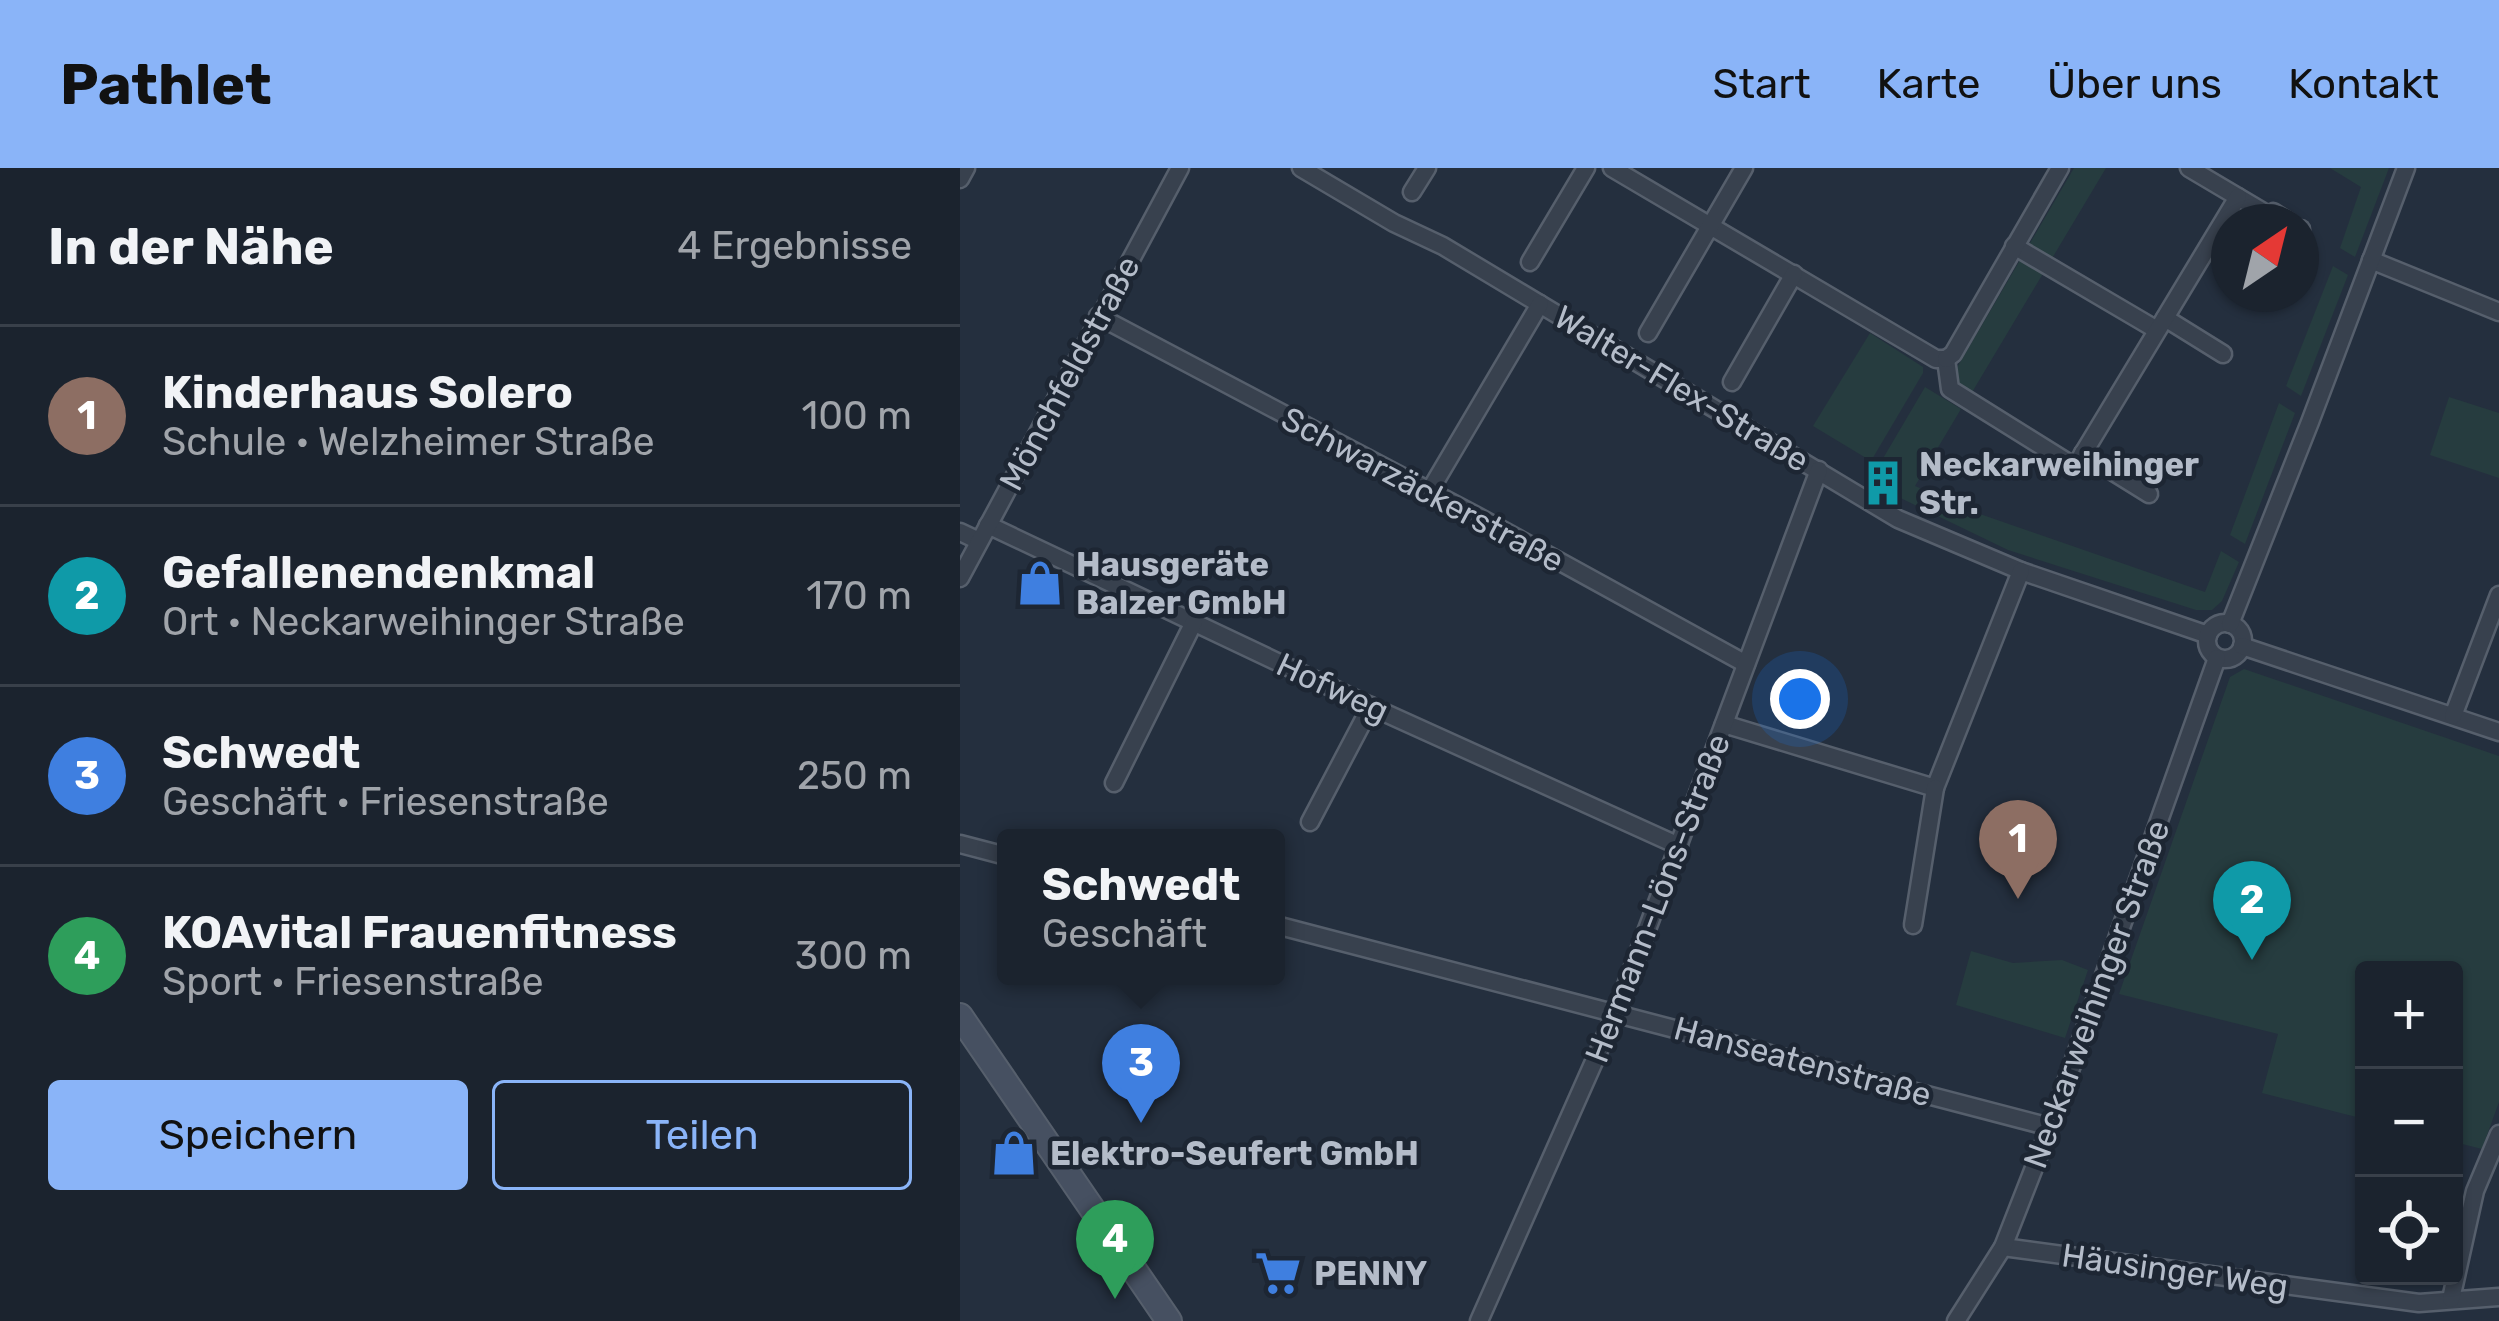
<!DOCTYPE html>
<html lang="de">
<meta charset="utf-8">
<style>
:root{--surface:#1b232e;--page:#242b36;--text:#f1f3f6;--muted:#a0a4aa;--line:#39404a;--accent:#8ab4f8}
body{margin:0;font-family:Rubik,sans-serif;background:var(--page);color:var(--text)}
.controls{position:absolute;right:36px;bottom:36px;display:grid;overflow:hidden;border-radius:12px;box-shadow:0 3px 9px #0004}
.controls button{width:108px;height:108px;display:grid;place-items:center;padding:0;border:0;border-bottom:3px solid var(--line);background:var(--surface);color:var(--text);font:60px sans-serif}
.compass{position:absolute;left:1251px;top:36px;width:108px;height:108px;border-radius:50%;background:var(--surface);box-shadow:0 3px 9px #0004;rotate:35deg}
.you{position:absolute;left:840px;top:531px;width:42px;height:42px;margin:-30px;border:9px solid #fff;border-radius:50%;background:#1a73e8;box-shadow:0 0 0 18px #1a73e833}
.badge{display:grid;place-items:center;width:78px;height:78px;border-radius:50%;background:var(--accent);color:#fff;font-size:39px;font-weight:700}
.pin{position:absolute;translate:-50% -99px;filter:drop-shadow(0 3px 6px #0008)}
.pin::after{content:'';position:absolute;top:63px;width:42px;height:36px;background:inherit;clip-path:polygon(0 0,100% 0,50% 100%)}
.popup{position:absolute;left:37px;top:661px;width:288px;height:156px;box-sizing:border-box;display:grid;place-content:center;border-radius:12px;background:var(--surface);filter:drop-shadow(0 3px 9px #0005);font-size:39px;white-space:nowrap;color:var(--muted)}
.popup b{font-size:45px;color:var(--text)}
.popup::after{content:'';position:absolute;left:50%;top:100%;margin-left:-24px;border:24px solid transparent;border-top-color:var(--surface)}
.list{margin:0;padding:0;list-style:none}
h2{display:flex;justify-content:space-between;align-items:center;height:156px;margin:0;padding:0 48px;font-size:51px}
h2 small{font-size:39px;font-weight:400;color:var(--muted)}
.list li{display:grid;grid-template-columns:78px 1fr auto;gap:36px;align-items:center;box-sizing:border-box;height:180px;padding:0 48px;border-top:3px solid var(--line)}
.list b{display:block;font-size:45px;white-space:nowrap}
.list p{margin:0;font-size:39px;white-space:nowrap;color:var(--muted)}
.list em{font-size:39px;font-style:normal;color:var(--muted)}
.actions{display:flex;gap:24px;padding:36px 48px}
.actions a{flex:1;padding:27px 0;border:3px solid var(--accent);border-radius:12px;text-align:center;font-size:42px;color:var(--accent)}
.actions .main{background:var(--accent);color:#111}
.icon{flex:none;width:66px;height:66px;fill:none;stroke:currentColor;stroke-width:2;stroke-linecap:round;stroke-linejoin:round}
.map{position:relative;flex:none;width:1539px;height:1153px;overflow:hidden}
header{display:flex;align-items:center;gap:72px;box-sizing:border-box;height:168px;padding:0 60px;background:var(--accent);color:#111}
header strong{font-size:57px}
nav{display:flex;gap:66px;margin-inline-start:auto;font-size:42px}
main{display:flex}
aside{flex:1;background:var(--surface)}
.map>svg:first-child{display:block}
</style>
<header>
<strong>Pathlet</strong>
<nav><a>Start</a><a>Karte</a><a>Über uns</a><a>Kontakt</a></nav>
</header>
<main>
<aside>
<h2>In der Nähe<small>4 Ergebnisse</small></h2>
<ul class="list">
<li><span class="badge" style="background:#8d6e63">1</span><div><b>Kinderhaus Solero</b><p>Schule · Welzheimer Straße</p></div><em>100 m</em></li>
<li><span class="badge" style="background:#0f9aa8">2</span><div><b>Gefallenendenkmal</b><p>Ort · Neckarweihinger Straße</p></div><em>170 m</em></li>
<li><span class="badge" style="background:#3f7fe0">3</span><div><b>Schwedt</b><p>Geschäft · Friesenstraße</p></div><em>250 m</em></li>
<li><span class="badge" style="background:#2e9e5b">4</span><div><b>KOAvital Frauenfitness</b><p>Sport · Friesenstraße</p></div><em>300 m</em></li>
</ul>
<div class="actions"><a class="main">Speichern</a><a>Teilen</a></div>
</aside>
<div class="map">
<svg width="1539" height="1153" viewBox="0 0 1539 1153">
<rect width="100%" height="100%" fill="#242f3e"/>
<g fill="#263c3f">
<path d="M1114,0H1146L1011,226C1001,219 996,216 995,203Z"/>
<path d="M1370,0H1429L1395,89L1380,80L1401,19Z"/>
<path d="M1373,98L1388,107L1341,228L1326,218Z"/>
<path d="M910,165L963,199V205L911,293L853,258Z"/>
<path d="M965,219L1001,241L955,318L1020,346L1245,424L1261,383L1279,394L1262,433L1252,442H1236L1048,382L928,324L933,315L915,304Z"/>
<path d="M1489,229L1539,245V310L1470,287Z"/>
<path d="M1319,235L1335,245L1285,376L1270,367Z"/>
<path d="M1284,501L1539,588V934L1522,981L1494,974V802H1404V951L1302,925L1318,866L1159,826L1270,509Z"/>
<path d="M1011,783L1053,795L1102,792L1128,802L1105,870L996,837Z"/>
</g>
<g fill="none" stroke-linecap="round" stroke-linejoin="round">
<g stroke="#565f6c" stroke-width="21">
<g id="street">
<path d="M341,0L434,55L483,78L938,351L1061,403L1248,467"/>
<path d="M652,0L976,191H986"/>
<path d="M1229,0L1310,48L1313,44L1329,54"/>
<path d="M0,11L6,0"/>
<path d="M452,24L467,0"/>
<path d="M1341,61V63"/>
<path d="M1054,78L1197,162"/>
<path d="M1411,92L1539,144"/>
<path d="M570,94L626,0"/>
<path d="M138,148L515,347L786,496"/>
<path d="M1205,150L1263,186"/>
<path d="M688,165L784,0"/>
<path d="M986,191L990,221L1115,299L1278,29"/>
<path d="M986,191L993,186L1100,0"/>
<path d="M772,214L834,106"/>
<path d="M1123,285L1189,326"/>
<path d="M469,324L580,136"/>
<path d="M28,357L423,544L719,678"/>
<path d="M0,364L19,373"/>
<path d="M0,410L220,0"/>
<circle cx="1265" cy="473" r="18"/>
<path d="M1270,456L1350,254L1446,0"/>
<path d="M1282,478L1539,564"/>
<path d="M1493,548L1539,427"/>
<path d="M764,556L975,620L1061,403"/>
<path d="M154,615L234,454"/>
<path d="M350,654L411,538"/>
<path d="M0,676L46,688"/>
<path d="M316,757L1090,959"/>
<path d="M953,757L975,620"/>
<path d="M1043,1079L1459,1135L1539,1129"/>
<path d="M1491,1131L1515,1023L1539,966"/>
<path d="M519,1153L656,844L859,302"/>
<path d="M996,1153L1043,1079L1090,959L1257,490"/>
</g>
</g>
<g stroke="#565f6c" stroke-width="28">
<path id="secondary" d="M0,848L209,1153"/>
</g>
<use href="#street" stroke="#38414e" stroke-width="16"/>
<use href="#secondary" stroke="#465061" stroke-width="24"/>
</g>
<defs>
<g id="building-bare" transform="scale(3.6)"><path d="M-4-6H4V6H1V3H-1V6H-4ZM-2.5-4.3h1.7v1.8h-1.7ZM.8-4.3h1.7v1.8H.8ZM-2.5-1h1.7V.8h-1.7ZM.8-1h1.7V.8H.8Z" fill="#0f9aa8" stroke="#1d2633" stroke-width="2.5" paint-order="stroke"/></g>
<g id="shop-bare" transform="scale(3.6)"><path d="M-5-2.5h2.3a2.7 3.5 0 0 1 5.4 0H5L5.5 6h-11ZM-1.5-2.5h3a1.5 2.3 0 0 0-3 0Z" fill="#3f7fe0" stroke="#1d2633" stroke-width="2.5" paint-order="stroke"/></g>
<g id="supermarket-bare" transform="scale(3.6)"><path d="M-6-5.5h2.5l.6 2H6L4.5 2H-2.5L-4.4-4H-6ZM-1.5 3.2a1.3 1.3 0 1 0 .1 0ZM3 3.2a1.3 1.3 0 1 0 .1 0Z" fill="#3f7fe0" stroke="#1d2633" stroke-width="2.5" paint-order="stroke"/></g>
</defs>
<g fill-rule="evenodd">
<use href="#building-bare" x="923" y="315"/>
<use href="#shop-bare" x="80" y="415"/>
<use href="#shop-bare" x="54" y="985"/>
<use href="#supermarket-bare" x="318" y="1105"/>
</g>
<g text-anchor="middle" stroke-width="9" stroke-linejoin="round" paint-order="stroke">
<g font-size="33" fill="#b4bcc9" stroke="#1d2633">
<text transform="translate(109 205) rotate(-62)" y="12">Mönchfeldstraße</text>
<text transform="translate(722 220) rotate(31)" y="12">Walter-Flex-Straße</text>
<text transform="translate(463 321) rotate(28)" y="12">Schwarzäckerstraße</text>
<text transform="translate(373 519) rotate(25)" y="12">Hofweg</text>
<text transform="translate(697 730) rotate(-69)" y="12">Hermann-Löns-Straße</text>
<text transform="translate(1136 826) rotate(-70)" y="12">Neckarweihinger Straße</text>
<text transform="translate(843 893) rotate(15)" y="12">Hanseatenstraße</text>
<text transform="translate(1215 1102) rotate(8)" y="12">Häusinger Weg</text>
</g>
<g font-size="33" font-weight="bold" fill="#b4bcc9" stroke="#1d2633" text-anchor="start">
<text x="959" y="308">Neckarweihinger<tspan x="959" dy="38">Str.</tspan></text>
<text x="116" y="408">Hausgeräte<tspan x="116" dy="38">Balzer GmbH</tspan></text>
<text x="90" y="997">Elektro-Seufert GmbH</text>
<text x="354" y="1117">PENNY</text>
</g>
</g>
</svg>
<div class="controls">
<button>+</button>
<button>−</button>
<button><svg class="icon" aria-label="locate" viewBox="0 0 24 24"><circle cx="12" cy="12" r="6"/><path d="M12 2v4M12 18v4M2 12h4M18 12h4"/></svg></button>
</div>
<svg class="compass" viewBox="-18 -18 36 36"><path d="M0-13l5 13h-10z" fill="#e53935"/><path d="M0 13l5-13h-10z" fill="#a0a4aa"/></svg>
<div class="you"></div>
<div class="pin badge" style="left:1058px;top:731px;background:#8d6e63">1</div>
<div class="pin badge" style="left:1292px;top:792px;background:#0f9aa8">2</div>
<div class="pin badge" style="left:181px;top:955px;background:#3f7fe0">3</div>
<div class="popup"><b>Schwedt</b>Geschäft</div>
<div class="pin badge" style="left:155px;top:1131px;background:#2e9e5b">4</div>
</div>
</main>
